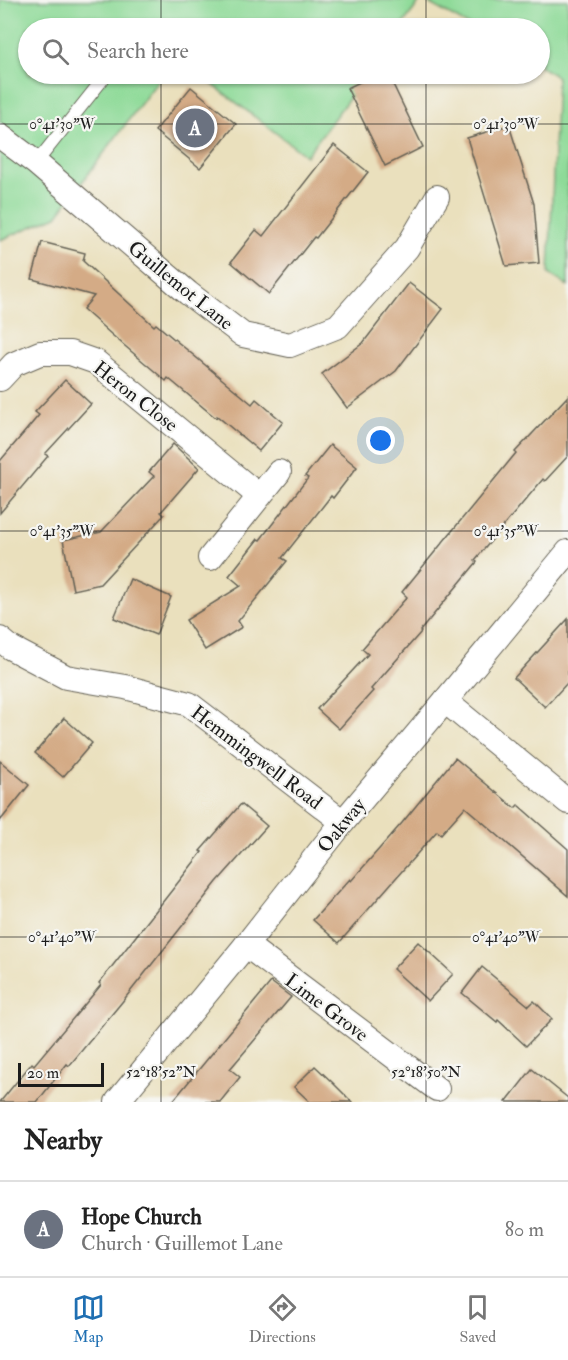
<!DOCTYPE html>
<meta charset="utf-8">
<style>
:root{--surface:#fff;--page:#f6f6f6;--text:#222;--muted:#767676;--line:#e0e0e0;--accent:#1f6fb2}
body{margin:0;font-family:"IM FELL Double Pica",serif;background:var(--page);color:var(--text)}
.scale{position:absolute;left:18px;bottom:15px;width:86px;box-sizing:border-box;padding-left:6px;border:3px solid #1c1c1c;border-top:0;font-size:16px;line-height:21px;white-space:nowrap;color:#1c1c1c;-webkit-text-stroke:4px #f6f6f2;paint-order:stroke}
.you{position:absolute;left:381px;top:441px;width:21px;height:21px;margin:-15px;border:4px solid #fff;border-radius:50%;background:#1a73e8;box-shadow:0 0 0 9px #1a73e833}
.badge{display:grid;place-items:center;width:39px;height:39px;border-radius:50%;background:var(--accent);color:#fff;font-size:20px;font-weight:700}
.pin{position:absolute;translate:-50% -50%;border:3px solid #fff;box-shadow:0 2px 6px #0006}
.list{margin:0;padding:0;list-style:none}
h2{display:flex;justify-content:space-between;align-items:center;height:78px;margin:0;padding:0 24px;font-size:26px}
h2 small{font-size:20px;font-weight:400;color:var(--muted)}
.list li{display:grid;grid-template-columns:39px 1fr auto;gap:18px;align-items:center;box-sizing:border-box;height:96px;padding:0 24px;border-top:2px solid var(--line)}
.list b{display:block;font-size:22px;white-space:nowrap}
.list p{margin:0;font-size:20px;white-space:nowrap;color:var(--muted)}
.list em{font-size:20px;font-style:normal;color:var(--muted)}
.icon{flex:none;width:33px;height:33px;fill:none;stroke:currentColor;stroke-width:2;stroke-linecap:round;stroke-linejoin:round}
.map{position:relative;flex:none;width:568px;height:1102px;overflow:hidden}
.search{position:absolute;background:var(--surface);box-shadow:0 2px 4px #0004;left:18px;right:18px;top:18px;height:66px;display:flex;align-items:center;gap:15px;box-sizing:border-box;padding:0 21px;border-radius:33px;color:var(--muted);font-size:22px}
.sheet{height:174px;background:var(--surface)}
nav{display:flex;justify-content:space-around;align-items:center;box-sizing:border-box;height:84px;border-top:2px solid var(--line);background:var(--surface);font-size:16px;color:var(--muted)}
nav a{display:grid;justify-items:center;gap:3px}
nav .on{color:var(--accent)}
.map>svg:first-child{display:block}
</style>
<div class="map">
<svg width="568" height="1102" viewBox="0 0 568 1102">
<rect width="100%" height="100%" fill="#f6f6f2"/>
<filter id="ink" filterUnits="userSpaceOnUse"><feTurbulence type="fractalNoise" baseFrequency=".0167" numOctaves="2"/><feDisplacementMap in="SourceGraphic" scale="12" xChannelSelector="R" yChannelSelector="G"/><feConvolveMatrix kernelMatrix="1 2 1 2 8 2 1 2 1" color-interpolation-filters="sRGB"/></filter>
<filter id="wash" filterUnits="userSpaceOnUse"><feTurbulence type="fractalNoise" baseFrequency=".008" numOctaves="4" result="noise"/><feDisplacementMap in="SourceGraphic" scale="24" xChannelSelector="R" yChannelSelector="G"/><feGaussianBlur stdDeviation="1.35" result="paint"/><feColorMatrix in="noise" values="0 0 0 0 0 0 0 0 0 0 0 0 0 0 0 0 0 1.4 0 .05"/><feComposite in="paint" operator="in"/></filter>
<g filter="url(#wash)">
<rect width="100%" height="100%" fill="#eae0bd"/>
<g fill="#8eda98" stroke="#557b5a" stroke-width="1.5">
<path d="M0,0H421L400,28H28V74H163L57,216L0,240Z"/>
<path d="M423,0H568V286L549,274L557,77L540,66V28H473Z"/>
<path d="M199,74H367L306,156Z"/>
</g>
<g id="blocks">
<g fill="#d4ab86">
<path d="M377,74H388L423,147L385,166L347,88Z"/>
<path d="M191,87L236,124L200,168L155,131Z"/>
<path d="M509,125L534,204L539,263L506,266L467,138Z"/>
<path d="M334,145L368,172L316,238L314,237L269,294L231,262L256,230L263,236Z"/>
<path d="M42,242L85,253L83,261L154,326L156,324L252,404L256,399L283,422L259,451L217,416L216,418L168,378L166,381L112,335L83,309L94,296L32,279Z"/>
<path d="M409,283L443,309L396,371L347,408L322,374L363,343Z"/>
<path d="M65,380L91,404L45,454L48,456L0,513V461L39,415L35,412Z"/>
<path d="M568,396V456L545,481L543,479L475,560L477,562L420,631L421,632L371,689L373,691L339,729L317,709L368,654L362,649L407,597L402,592L516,453L515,452Z"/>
<path d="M173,444L199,468L161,512L164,515L100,584L73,590L63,540L101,532L154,476L149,472Z"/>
<path d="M330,445L357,467L333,498L331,496L282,558L287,561L238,621L242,627L205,650L186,620L241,586L229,576L258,539L260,540L308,478L305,476Z"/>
<path d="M130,579L171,597L156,635L114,618Z"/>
<path d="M568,619V682L545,707L514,678Z"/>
<path d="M64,718L92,743L63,777L35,753Z"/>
<path d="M455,758L515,808L518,805L568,849V896L465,807L441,834L437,831L339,943L313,920L350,879L351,881L402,823Z"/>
<path d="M0,761L29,785L0,821Z"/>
<path d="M241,804L267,826L217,882L122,1002L69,1066L67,1064L37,1102H0L32,1063L34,1065L101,985L99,983L202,852L200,851Z"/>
<path d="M418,942L453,974L428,1001L393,969Z"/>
<path d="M482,967L529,1006L534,1001L552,1019L526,1046L498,1020L497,1022L462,993Z"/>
<path d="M271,982L291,997L230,1069L240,1077L220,1102H172Z"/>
<path d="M315,1066L333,1083L352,1102H310L294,1087Z"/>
<path d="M532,1069L568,1098V1102H506Z"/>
</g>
</g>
</g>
<g filter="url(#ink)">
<use href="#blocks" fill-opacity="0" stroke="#646154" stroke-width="1.5"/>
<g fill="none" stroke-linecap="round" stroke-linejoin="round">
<g stroke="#646154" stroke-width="14">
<path id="service" d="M36,163L103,79"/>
</g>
<g stroke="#646154" stroke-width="26">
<g id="minor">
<path d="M0,136L36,163L188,293L243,335L290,345L338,326L407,248L437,197"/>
<path d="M0,379L14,364L40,353H70L96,362L259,496"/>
<path d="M210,558L279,472"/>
<path d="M0,639L11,648L66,677L125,687L189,704L343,822"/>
<path d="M445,701L568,802"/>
<path d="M246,945L437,1089"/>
<path d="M117,1102L246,945L343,822L445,701L568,552"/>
</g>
</g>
<use href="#service" stroke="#fff" stroke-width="12"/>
<use href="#minor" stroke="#fff" stroke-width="24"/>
</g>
</g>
<path fill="none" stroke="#1c1c1c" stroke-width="1.5" stroke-opacity="0.45" d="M161,0V28M426,0V28M161,74V1102M426,74V1102M0,124H568M0,531H568M0,937H568"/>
<g text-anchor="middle" stroke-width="4.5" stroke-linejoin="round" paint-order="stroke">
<g font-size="20" fill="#1c1c1c" stroke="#f6f6f2">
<text transform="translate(181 285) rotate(39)" y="7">Guillemot Lane</text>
<text transform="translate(136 396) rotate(38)" y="7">Heron Close</text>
<text transform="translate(257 757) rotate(37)" y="7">Hemmingwell Road</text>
<text transform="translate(341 825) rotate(-51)" y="7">Oakway</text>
<text transform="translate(327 1007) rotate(37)" y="7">Lime Grove</text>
</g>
</g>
<g font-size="15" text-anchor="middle" fill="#1c1c1c" stroke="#f6f6f2" stroke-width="4.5" stroke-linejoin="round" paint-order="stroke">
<text x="506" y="129">0°41'30"W</text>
<text x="62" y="129">0°41'30"W</text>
<text x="506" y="536">0°41'35"W</text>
<text x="62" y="536">0°41'35"W</text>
<text x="62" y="942">0°41'40"W</text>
<text x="506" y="942">0°41'40"W</text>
<text x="161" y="1077">52°18'52"N</text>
<text x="426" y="1077">52°18'50"N</text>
</g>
</svg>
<div class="scale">20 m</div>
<div class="you"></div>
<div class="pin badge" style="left:195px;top:128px;background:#6b7280">A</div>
<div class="search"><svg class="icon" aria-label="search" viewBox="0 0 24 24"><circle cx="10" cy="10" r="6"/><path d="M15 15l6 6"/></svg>Search here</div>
</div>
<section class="sheet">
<h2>Nearby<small></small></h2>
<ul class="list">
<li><span class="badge" style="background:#6b7280">A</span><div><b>Hope Church</b><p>Church · Guillemot Lane</p></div><em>80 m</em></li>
</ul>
</section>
<nav>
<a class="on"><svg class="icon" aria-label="map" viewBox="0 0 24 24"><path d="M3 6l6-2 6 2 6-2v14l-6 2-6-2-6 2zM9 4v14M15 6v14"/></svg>Map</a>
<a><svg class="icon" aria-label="directions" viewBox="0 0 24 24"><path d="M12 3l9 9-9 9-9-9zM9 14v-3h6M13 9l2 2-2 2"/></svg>Directions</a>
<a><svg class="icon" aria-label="saved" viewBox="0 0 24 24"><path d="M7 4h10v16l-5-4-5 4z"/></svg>Saved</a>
</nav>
